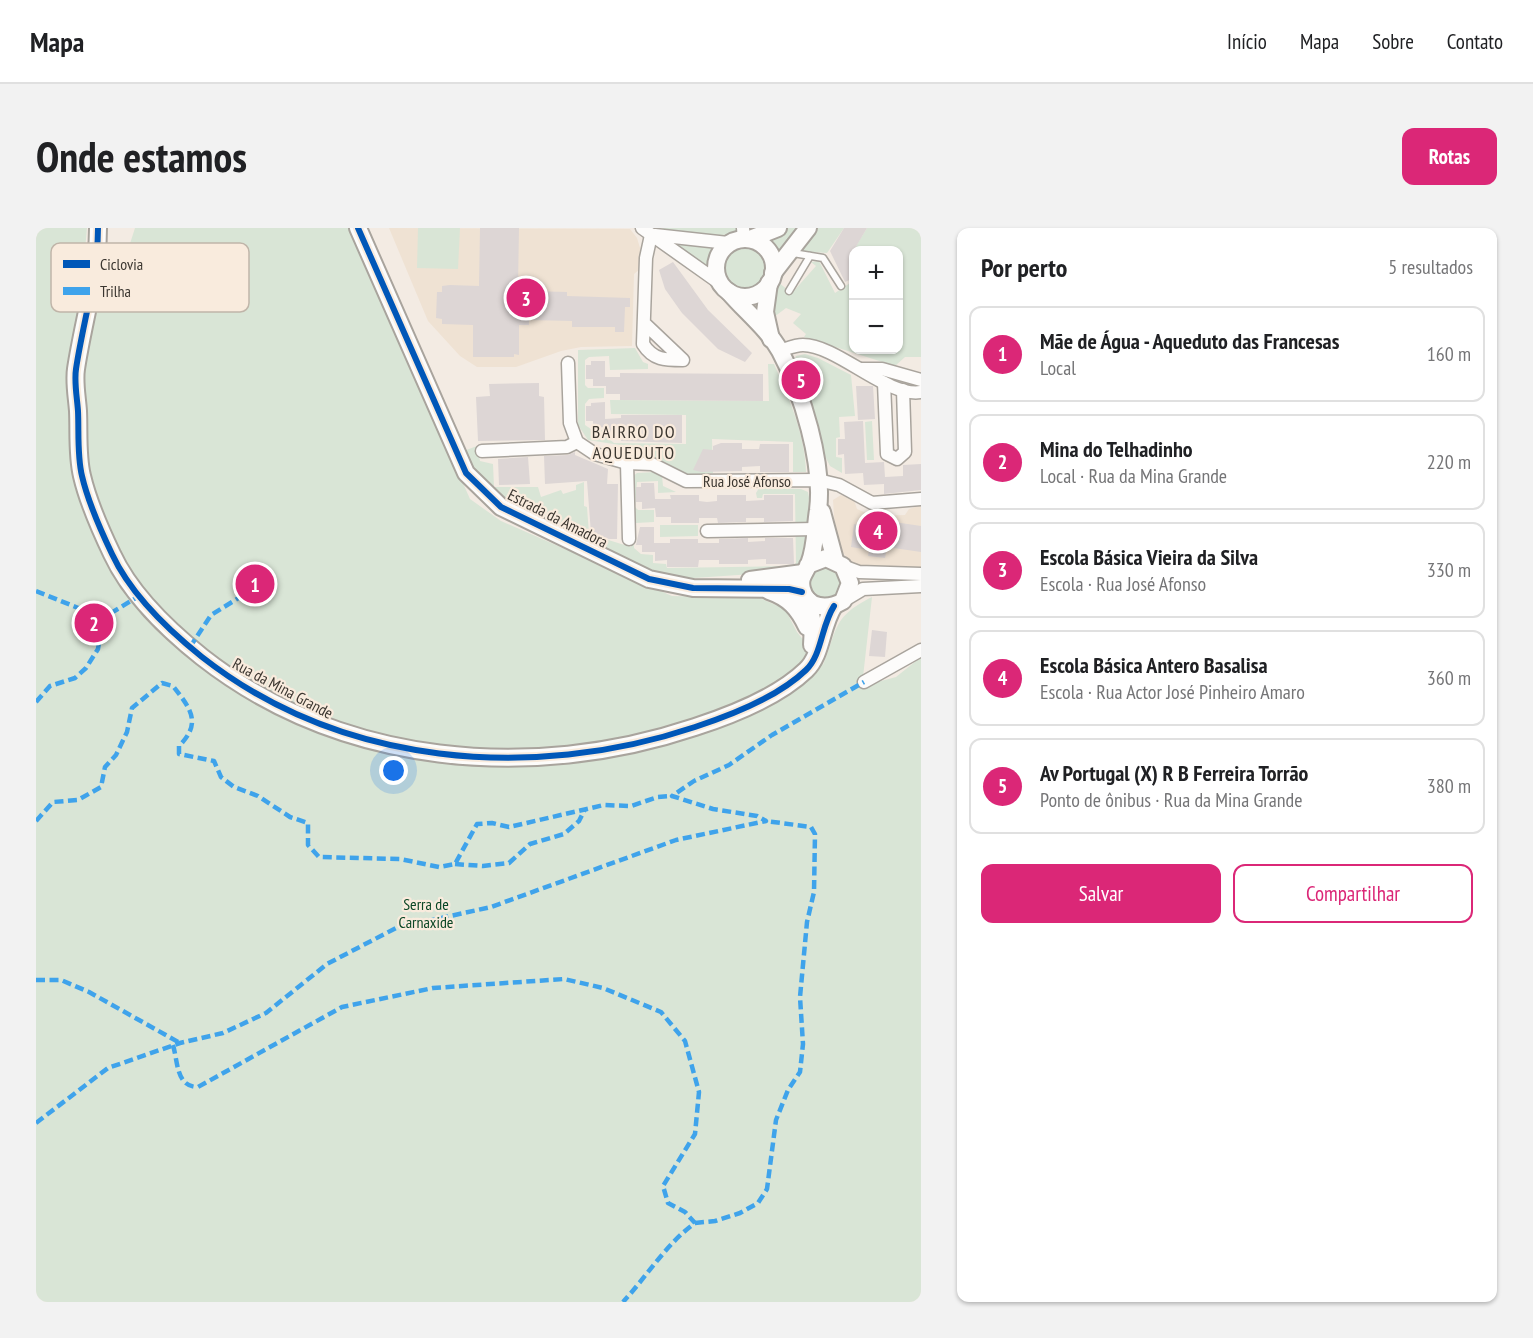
<!DOCTYPE html>
<html lang="pt">
<meta charset="utf-8">
<style>
:root{--surface:#fff;--page:#f2f2f2;--text:#202124;--muted:#757577;--line:#e0e0e0;--accent:#db2777}
body{margin:0;font-family:"PT Sans Narrow",sans-serif;background:var(--page);color:var(--text)}
.controls{position:absolute;right:18px;top:18px;display:grid;overflow:hidden;border-radius:12px;box-shadow:0 2px 4px #0004}
.controls button{width:54px;height:54px;display:grid;place-items:center;padding:0;border:0;border-bottom:2px solid var(--line);background:var(--surface);color:var(--text);font:30px sans-serif}
.you{position:absolute;left:358px;top:543px;width:21px;height:21px;margin:-15px;border:4px solid #fff;border-radius:50%;background:#1a73e8;box-shadow:0 0 0 9px #1a73e833}
.badge{display:grid;place-items:center;width:39px;height:39px;border-radius:50%;background:var(--accent);color:#fff;font-size:20px;font-weight:700}
.pin{position:absolute;translate:-50% -50%;border:3px solid #fff;box-shadow:0 2px 6px #0006}
.list{margin:0;padding:0;list-style:none}
h2{display:flex;justify-content:space-between;align-items:center;height:78px;margin:0;padding:0 24px;font-size:26px}
h2 small{font-size:20px;font-weight:400;color:var(--muted)}
.list li{display:grid;grid-template-columns:39px 1fr auto;gap:18px;align-items:center;box-sizing:border-box;height:96px;margin:0 12px 12px;padding:0 12px;border:2px solid var(--line);border-radius:12px}
.list b{display:block;font-size:22px;white-space:nowrap}
.list p{margin:0;font-size:20px;white-space:nowrap;color:var(--muted)}
.list em{font-size:20px;font-style:normal;color:var(--muted)}
.actions{display:flex;gap:12px;padding:18px 24px}
.actions a{flex:1;padding:14px 0;border:2px solid var(--accent);border-radius:12px;text-align:center;font-size:21px;color:var(--accent)}
.actions .main{background:var(--accent);color:#fff}
.map{position:relative;flex:none;width:885px;height:1074px;overflow:hidden;border-radius:12px}
header{display:flex;align-items:center;gap:36px;box-sizing:border-box;height:84px;padding:0 30px;background:var(--surface);border-bottom:2px solid var(--line)}
header strong{font-size:28px}
nav{display:flex;gap:33px;margin-inline-start:auto;font-size:21px}
.intro{display:flex;align-items:center;justify-content:space-between;box-sizing:border-box;height:144px;padding:0 36px}
h1{margin:0;font-size:42px}
.button{padding:15px 27px;border-radius:12px;background:var(--accent);color:#fff;font-size:21px;font-weight:700}
main{display:flex;gap:36px;padding:0 36px}
aside{flex:1;background:var(--surface);border-radius:12px;box-shadow:0 2px 4px #0004}
.map>svg:first-child{display:block}
</style>
<header>
<strong>Mapa</strong>
<nav><a>Início</a><a>Mapa</a><a>Sobre</a><a>Contato</a></nav>
</header>
<div class="intro"><h1>Onde estamos</h1><a class="button">Rotas</a></div>
<main>
<div class="map">
<svg width="885" height="1074" viewBox="0 0 885 1074">
<rect width="100%" height="100%" fill="#f3ebe3"/>
<g fill="#efe2d3">
<path d="M353,0L594,1L601,10L604,20V41L598,46L596,118L545,119L525,123L480,139H441L424,128L392,93Z"/>
<path d="M805,267L818,272L821,281L837,288L869,287L873,281L885,277V340H834L816,335L800,317L797,272Z"/>
</g>
<g fill="#d9e5d6">
<path d="M0,0H51L44,78L91,25L99,0H314L434,271L465,293L636,368L724,370L749,381L761,404L787,437C802,401 796,389 836,369L827,449L830,457L860,449L885,429V1074H0Z"/>
<path d="M382,0H424L422,41L381,40Z"/>
<path d="M625,0H704L706,3C681,10 650,10 625,0Z"/>
<path d="M751,0H768L741,31L738,22L726,11Z"/>
<path d="M780,0H808L791,25L764,23Z"/>
<path d="M831,0H885V129H869L859,138L768,109L770,106L757,95L765,86L750,80L738,89L736,78L743,55L756,65L780,38L775,34L783,33L799,65L817,53L818,122H862V22L817,23Z"/>
<path d="M634,13L683,18L675,33V42Z"/>
<circle cx="708" cy="39" r="25"/>
<path d="M599,120L607,134L612,136V141L574,142L573,128L553,129L549,132V157L552,160H568V170L553,171L549,176V197L555,201L567,202L568,207L578,215L650,216V187L575,186L574,172L733,173L732,136H738C753,170 769,206 770,244H757V214L676,211L677,245L655,247L615,233L609,221L552,212L542,197V122Z"/>
<path d="M769,126L782,130L815,147L819,188L803,189L804,209L800,210V229L806,230V245L794,238L788,226L777,180L758,134L760,128Z"/>
<path d="M836,193L838,232H831L829,194Z"/>
<path d="M441,218L444,233L457,236L458,259H502L505,269L525,262L527,266L540,262V257L548,254V278L551,279L553,306L595,319L596,249L601,245L619,244L626,248L627,258L640,264L622,265V253L601,254L599,279L602,282H618V294L600,295L597,299L598,320L605,326L617,327V335L630,336L631,340L755,338L760,335L759,266H727L726,270H721L720,265L723,260L765,261L772,264L773,270L770,325L766,334L757,340L717,346L643,351L618,346L471,275L452,262L425,224Z"/>
<path d="M624,297H662V308L624,309Z"/>
<path d="M784,338H796L808,352L803,369L781,371L773,362V351Z"/>
</g>
<g fill="#ddd6d5">
<path d="M444,0H483L482,58L494,59V63L531,64V68L594,70V79H589L588,104H579V99H536V93L493,92V97H483V127L478,126V129H437V97L406,96V91L400,90L401,64H406V58L414,57L443,58Z"/>
<path d="M808,0H831L818,22V50L809,54L794,23Z"/>
<path d="M637,34L672,82L716,125L709,134L682,121L646,85L629,61L623,42Z"/>
<path d="M555,133H569V149H584V145L727,146V173L584,172V166H570V158H557V151H550V137H555Z"/>
<path d="M503,155V168L508,169L509,212L442,213L440,169L454,168L453,156Z"/>
<path d="M820,158H837L839,191L822,192Z"/>
<path d="M569,174V191L585,190V187H646V215L585,213V208H570V199L557,200V193H550V178H555V175Z"/>
<path d="M827,193L829,235L848,234L849,249L867,248V237L885,236V262L848,266V256L828,257L827,245L809,246L808,226L802,227V211H809L808,194Z"/>
<path d="M685,215H706V221H723L724,216H753V244H724V238L706,239V243L665,244L657,242L667,221L677,222V218Z"/>
<path d="M539,224V227L572,241L571,256H582L581,311H573L555,305L551,253L509,256L508,228L532,227Z"/>
<path d="M492,229L494,256L463,257L462,231Z"/>
<path d="M605,255H618L619,271H635L634,267H663V273L671,274L681,273V267H710V273L728,272V267H757V293L728,294V290H710V294L682,295L681,290H663V295H635V289H620L619,280L606,281V274H600V259H605Z"/>
<path d="M838,291L885,298V324L851,319L849,330L832,328L833,322L815,319L818,296L837,300Z"/>
<path d="M604,299H618V315H634V311H662V315H683V311L712,310V314L729,313V310H757L758,336H730V331L712,332V336H683V332H663L662,339H631V332L619,333V324H606V317H600Z"/>
<circle cx="219" cy="356" r="7"/>
<circle cx="58" cy="395" r="5.5"/>
<path d="M836,402L851,404L849,429L833,428Z"/>
</g>
<g fill="none" stroke-linecap="round" stroke-linejoin="round">
<g stroke="#a9a49d" stroke-width="9">
<g id="lane">
<path d="M757,25L787,30L805,58"/>
<path d="M753,63L774,28"/>
</g>
</g>
<g stroke="#a9a49d" stroke-width="15">
<g id="street">
<path d="M606,0L685,56"/>
<path d="M707,0L708,11"/>
<path d="M619,7L692,15"/>
<path d="M608,95L647,132C629,132 617,132 607,116L610,30L615,7"/>
<path d="M743,123C750,121 759,117 767,117C801,117 852,170 885,164"/>
<path d="M532,135L534,195L541,214L559,226L591,235L616,236L650,253L782,252L803,257L836,275L885,271"/>
<path d="M826,141H846L885,152"/>
<path d="M848,155L851,226L861,231L869,224L867,162"/>
<path d="M446,223L531,219L541,214"/>
<path d="M591,235L593,311"/>
<path d="M671,303L779,301"/>
<path d="M807,338L823,344L885,346"/>
<path d="M807,373L827,361L885,358"/>
<path d="M828,454L885,422"/>
</g>
</g>
<g stroke="#a9a49d" stroke-width="20">
<g id="secondary">
<path d="M62,0C62,47 47,94 40,141C38,154 41,169 42,183C43,204 41,228 46,248C52,274 65,303 76,326C95,367 131,401 166,429C305,538 495,554 659,499C696,487 742,469 770,442C786,427 785,398 798,378"/>
<path d="M322,0L430,245L465,279L613,351L657,360L753,361L766,364"/>
<path d="M714,11L742,0"/>
<circle cx="709" cy="40" r="29"/>
<path d="M737,45L772,0"/>
<path d="M733,55L729,84L735,111"/>
<path d="M693,64C709,83 732,101 744,123C766,164 788,236 782,282C779,300 780,319 773,336C769,345 763,350 766,361C771,381 792,382 807,373L814,355L807,338L790,330L772,337"/>
<path d="M786,284L799,332"/>
<path d="M714,352L767,345"/>
<path d="M733,363C753,370 762,380 771,399"/>
<path d="M772,372L777,396L776,417"/>
</g>
</g>
<use href="#lane" stroke="#fdfcfb" stroke-width="6"/>
<use href="#street" stroke="#fdfcfb" stroke-width="12"/>
<use href="#secondary" stroke="#fdfcfb" stroke-width="16"/>
<g stroke="#3fa3eb" stroke-width="4.5" stroke-dasharray="9 4.5" stroke-linecap="butt">
<path d="M0,363L67,390L103,368"/>
<path d="M154,419L175,387L209,366"/>
<path d="M0,474L14,458L39,450L50,440L62,421L67,390"/>
<path d="M0,593L17,574L42,572L65,559L69,539L80,527L91,504L96,480L126,455L137,458C155,481 166,495 143,518V526L178,533L185,549L198,559L222,568L254,589L272,595V617L283,629L364,631L403,639L419,636L441,596L456,595L473,599L568,577L595,578L622,569L636,568"/>
<path d="M419,636L447,638L473,635L494,616L528,606L543,593L549,581"/>
<path d="M0,752H25L53,764L144,815"/>
<path d="M137,817C142,834 140,859 162,859L306,779L397,760L528,751L567,760L625,784L649,813L663,864L659,906L627,958L632,975L649,984L659,995C631,1015 611,1048 587,1074"/>
<path d="M0,895L72,840L144,815L187,805L230,785L291,736L360,700L455,679L640,612L730,593L721,588L677,581L636,568L658,553L693,537L736,507L828,454"/>
<path d="M659,995L679,993L704,985L722,975L731,961L740,892L752,862L764,844L767,816L764,769L771,694L778,664L779,606L775,599L730,593"/>
</g>
<g stroke="#f9ebdd" stroke-width="10">
<g id="cycleway">
<path d="M62,0C62,47 47,94 40,141C38,154 41,169 42,183C43,204 41,228 46,248C52,274 65,303 76,326C95,367 131,401 166,429C305,538 495,554 659,499C696,487 742,469 770,442C786,427 785,398 798,378"/>
<path d="M322,0L430,245L465,279L613,351L657,360L753,361L766,364"/>
</g>
</g>
<use href="#cycleway" stroke="#0057b8" stroke-width="6"/>
</g>
<g text-anchor="middle" stroke-width="4.5" stroke-linejoin="round" paint-order="stroke">
<g font-size="16" fill="#3b3630" stroke="#f9ebdd">
<text x="711" y="259">Rua José Afonso</text>
<text transform="translate(522 290) rotate(27)" y="6">Estrada da Amadora</text>
<text transform="translate(247 460) rotate(28)" y="6">Rua da Mina Grande</text>
</g>
<g font-size="16" fill="#0b4625" stroke="#f9ebdd">
<text x="390" y="682">Serra de<tspan x="390" dy="18">Carnaxide</tspan></text>
</g>
<g font-size="18" letter-spacing="1.5" fill="#3b3630" stroke="#f9ebdd">
<text x="598" y="210">BAIRRO DO<tspan x="598" dy="21">AQUEDUTO</tspan></text>
</g>
</g>
<rect x="15" y="15" width="198" height="69" rx="9" fill="#f9ebdd" stroke="#c0b5a9" stroke-width="1.5"/>
<rect x="27" y="32" width="27" height="8" fill="#0057b8"/>
<rect x="27" y="59" width="27" height="8" fill="#3fa3eb"/>
<g font-size="16" fill="#3b3630">
<text x="64" y="42">Ciclovia</text>
<text x="64" y="69">Trilha</text>
</g>
</svg>
<div class="controls">
<button>+</button>
<button>−</button>
</div>
<div class="you"></div>
<div class="pin badge" style="left:219px;top:356px">1</div>
<div class="pin badge" style="left:58px;top:395px">2</div>
<div class="pin badge" style="left:490px;top:70px">3</div>
<div class="pin badge" style="left:842px;top:303px">4</div>
<div class="pin badge" style="left:765px;top:152px">5</div>
</div>
<aside>
<h2>Por perto<small>5 resultados</small></h2>
<ul class="list">
<li><span class="badge">1</span><div><b>Mãe de Água - Aqueduto das Francesas</b><p>Local</p></div><em>160 m</em></li>
<li><span class="badge">2</span><div><b>Mina do Telhadinho</b><p>Local · Rua da Mina Grande</p></div><em>220 m</em></li>
<li><span class="badge">3</span><div><b>Escola Básica Vieira da Silva</b><p>Escola · Rua José Afonso</p></div><em>330 m</em></li>
<li><span class="badge">4</span><div><b>Escola Básica Antero Basalisa</b><p>Escola · Rua Actor José Pinheiro Amaro</p></div><em>360 m</em></li>
<li><span class="badge">5</span><div><b>Av Portugal (X) R B Ferreira Torrão</b><p>Ponto de ônibus · Rua da Mina Grande</p></div><em>380 m</em></li>
</ul>
<div class="actions"><a class="main">Salvar</a><a>Compartilhar</a></div>
</aside>
</main>
